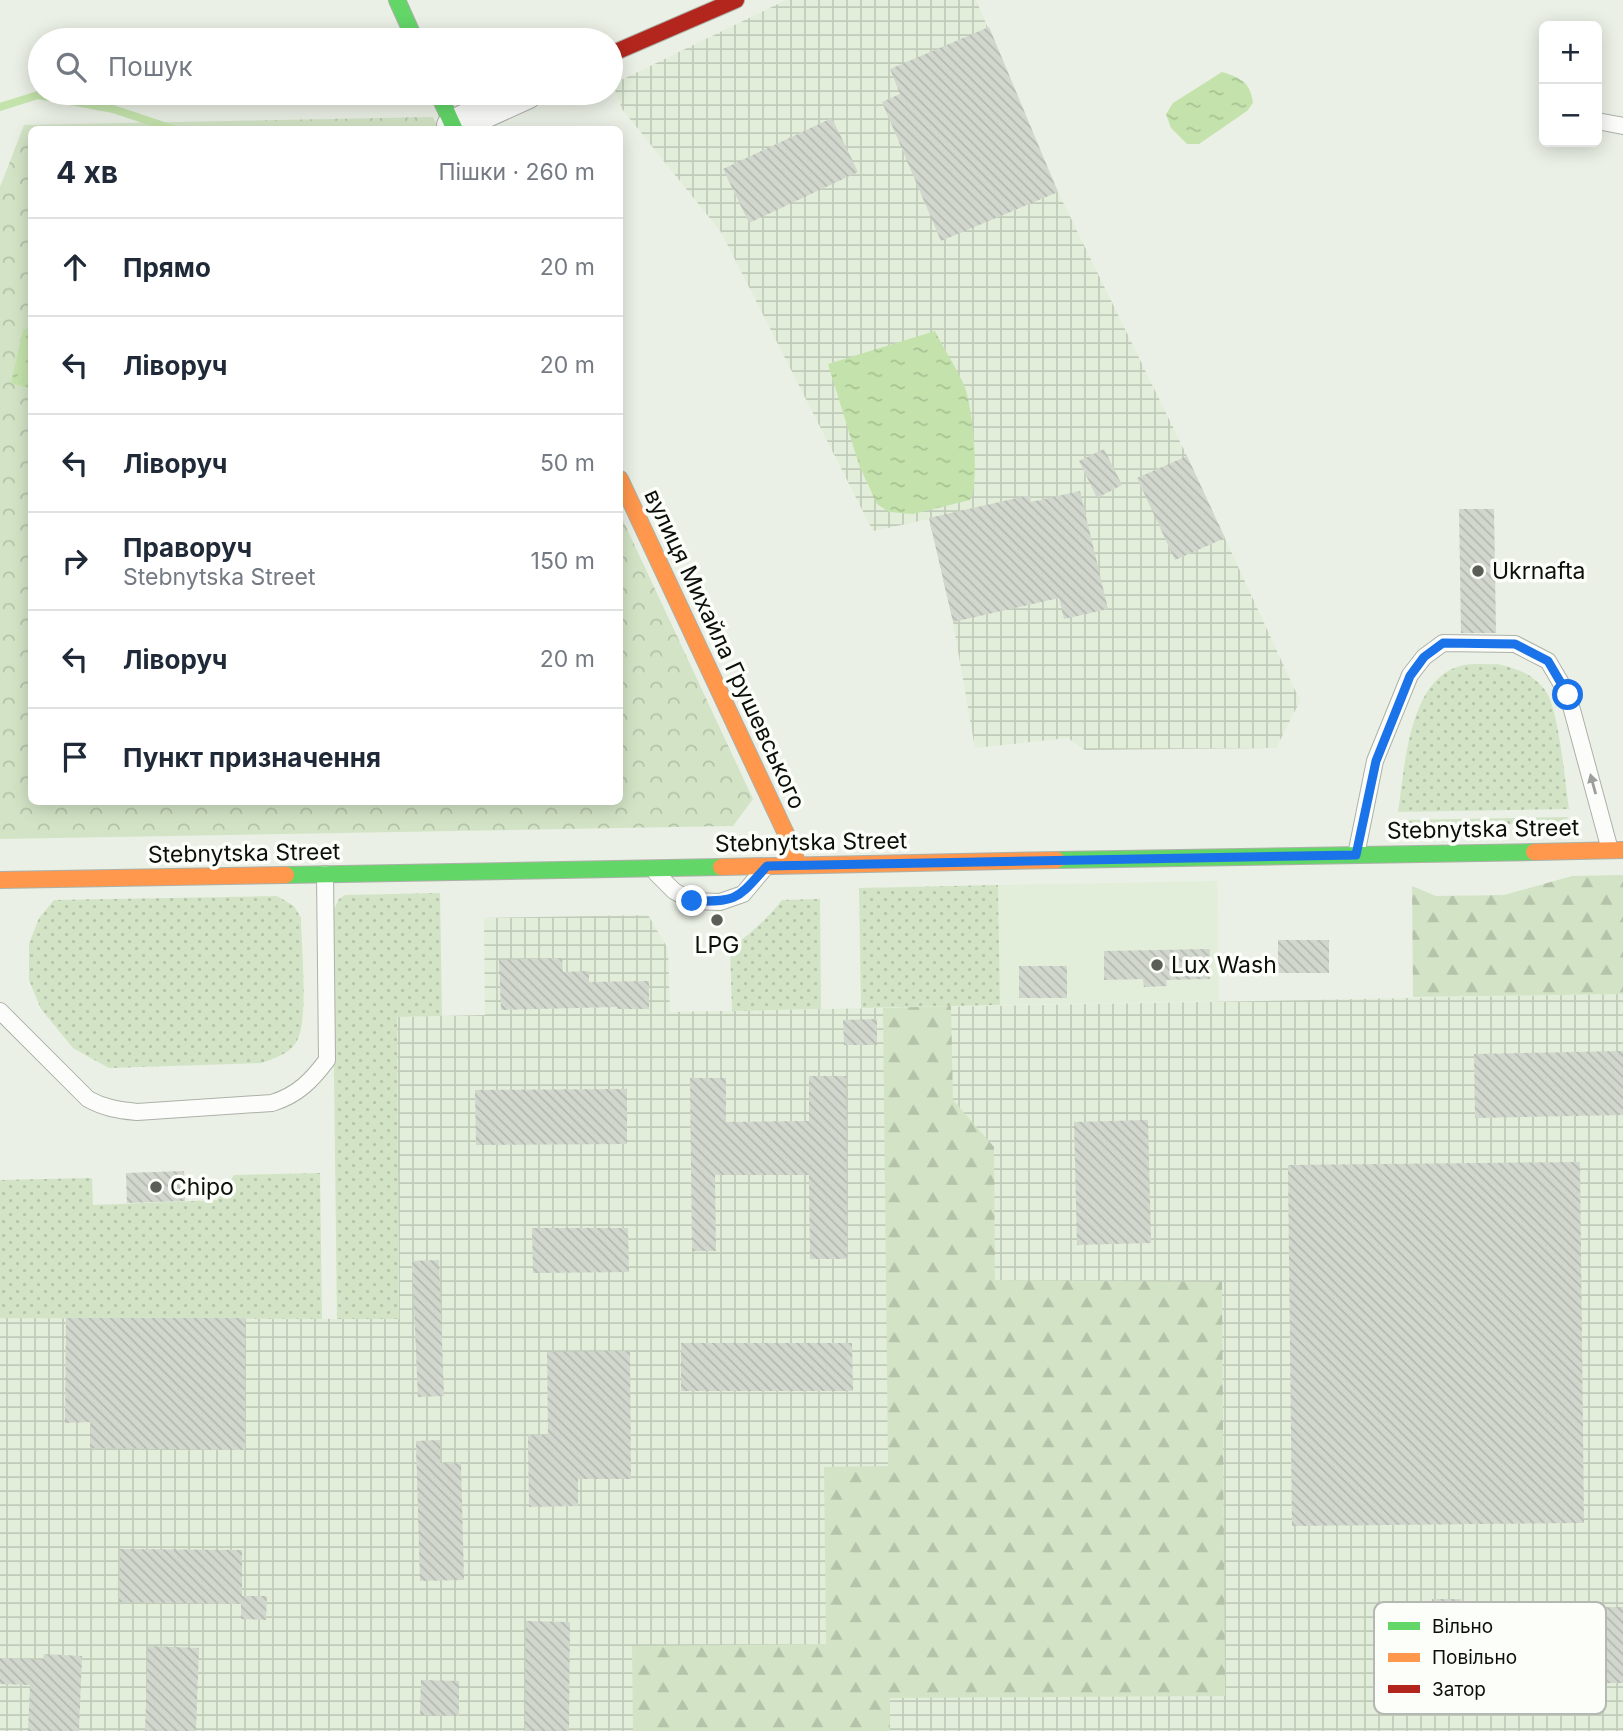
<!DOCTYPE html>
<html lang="uk">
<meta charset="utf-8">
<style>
:root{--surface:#fff;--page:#f6f6f7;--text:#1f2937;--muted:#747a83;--line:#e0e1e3}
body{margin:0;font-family:Inter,sans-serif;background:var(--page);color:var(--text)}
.controls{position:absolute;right:21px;top:21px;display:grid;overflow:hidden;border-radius:10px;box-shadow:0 4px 18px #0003}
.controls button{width:63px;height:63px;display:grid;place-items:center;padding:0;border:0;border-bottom:2px solid var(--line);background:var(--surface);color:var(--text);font:35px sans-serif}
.stop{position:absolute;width:21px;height:21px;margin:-16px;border:5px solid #1a73e8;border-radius:50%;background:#fff}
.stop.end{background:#1a73e8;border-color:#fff;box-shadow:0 2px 7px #0008}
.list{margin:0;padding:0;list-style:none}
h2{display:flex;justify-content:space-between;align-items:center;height:91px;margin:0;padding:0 28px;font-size:30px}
h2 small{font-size:23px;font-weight:400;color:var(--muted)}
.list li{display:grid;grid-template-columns:46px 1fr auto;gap:21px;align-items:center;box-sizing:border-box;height:98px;padding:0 28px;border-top:2px solid var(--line)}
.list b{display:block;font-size:26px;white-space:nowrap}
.list p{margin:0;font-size:23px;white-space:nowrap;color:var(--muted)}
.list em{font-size:23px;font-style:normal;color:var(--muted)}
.icon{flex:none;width:38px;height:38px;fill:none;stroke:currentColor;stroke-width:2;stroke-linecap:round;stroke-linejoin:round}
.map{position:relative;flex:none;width:1623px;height:1731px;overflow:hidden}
.search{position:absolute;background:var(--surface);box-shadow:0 4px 18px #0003;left:28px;top:28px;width:595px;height:77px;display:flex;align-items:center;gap:18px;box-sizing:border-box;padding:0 24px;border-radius:38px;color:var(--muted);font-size:26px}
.panel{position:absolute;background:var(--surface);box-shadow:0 4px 18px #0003;left:28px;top:126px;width:595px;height:679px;border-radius:10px}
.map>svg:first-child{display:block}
</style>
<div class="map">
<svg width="1623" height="1731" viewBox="0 0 1623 1731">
<defs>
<pattern id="industrial-grid" width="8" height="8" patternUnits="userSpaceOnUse" patternTransform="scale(1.75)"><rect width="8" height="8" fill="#e2eed9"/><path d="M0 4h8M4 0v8" fill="none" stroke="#c1cbb9"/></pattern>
<pattern id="grass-dots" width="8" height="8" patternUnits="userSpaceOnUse" patternTransform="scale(1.75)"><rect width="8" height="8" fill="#d3e4c6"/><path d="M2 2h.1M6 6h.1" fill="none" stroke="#b4c3a9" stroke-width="1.8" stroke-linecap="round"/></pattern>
<pattern id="forest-firs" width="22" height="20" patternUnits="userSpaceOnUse" patternTransform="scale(1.75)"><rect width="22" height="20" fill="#d3e4c6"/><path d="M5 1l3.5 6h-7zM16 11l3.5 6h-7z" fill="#b4c3a9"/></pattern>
<pattern id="park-crowns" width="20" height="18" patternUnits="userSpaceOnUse" patternTransform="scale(1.75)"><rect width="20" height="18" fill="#d3e4c6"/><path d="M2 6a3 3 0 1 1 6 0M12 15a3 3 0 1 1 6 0" fill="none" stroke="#b4c3a9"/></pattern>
<pattern id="water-ripples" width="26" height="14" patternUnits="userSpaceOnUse" patternTransform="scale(1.75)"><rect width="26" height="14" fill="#c4e3ac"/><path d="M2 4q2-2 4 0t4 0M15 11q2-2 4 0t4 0" fill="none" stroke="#a7c293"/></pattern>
<pattern id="building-back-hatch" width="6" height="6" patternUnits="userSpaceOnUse" patternTransform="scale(1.75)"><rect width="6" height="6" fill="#d2d7ce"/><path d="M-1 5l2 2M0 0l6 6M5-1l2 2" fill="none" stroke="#b3b8b0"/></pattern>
</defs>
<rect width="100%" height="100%" fill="#eaf0e5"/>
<path fill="#e2eed9" d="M1217,881L1219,1001L1000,1005L998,885Z"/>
<g fill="url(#industrial-grid)">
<path d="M786,0H976L1058,192L1187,456L1300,701L1276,748L1085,750L1068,738L975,748L953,622L929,519L873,531L721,232L622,109L613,84Z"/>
<path d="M648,915L668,949L670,1012L1623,994V1731H0V1318L399,1319L397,1017L485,1015L484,918Z"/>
</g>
<g fill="url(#grass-dots)">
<path d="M1497,664C1516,668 1533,674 1545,690C1559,708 1565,783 1569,809L1398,812C1405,768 1408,676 1464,665C1475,663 1487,665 1497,664Z"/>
<path d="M1568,817L1565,823L1403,827L1398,820Z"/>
<path d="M998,885L1000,1005L861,1008L859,888Z"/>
<path d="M440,893L442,1016L397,1017L399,1319H337L332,913L339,899L345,895Z"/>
<path d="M277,896L294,906L301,918C301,945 310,1025 295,1044C287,1055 274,1058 262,1063L109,1068L73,1048L41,1009L29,980V944L39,918L54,900Z"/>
<path d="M820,899L821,1009L732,1011L730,948C751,934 767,919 782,900Z"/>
<path d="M320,1173L322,1319L0,1318V1180L92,1178L93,1205L217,1200L234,1175Z"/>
</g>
<g fill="url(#forest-firs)">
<path d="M1623,875V994L1413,997L1412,886L1436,896L1504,895L1572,876Z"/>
<path d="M951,1006L953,1100L994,1147L995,1280L1222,1282L1225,1696L890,1698V1731H633L632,1646L826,1644L824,1467L888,1466L883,1008Z"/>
</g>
<path fill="url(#park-crowns)" d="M433,117L439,129L32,130V802H620V514L753,799L733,826L0,839V187L24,125Z"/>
<g fill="url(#water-ripples)">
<path d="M1222,72C1241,78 1250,82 1253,103L1247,111L1199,144H1187L1171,128L1166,114L1173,103Z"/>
<path d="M31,327H32L31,389L11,383L23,330Z"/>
<path d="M935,331C944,349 956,367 964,385C973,407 980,480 970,500L913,514L889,512L877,504L859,465L828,364Z"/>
</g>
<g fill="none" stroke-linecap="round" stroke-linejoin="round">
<path stroke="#c4e3ac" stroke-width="8" d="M0,107L38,95L113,109L176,130"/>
</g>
<g fill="url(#building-back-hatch)">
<path d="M989,27L1058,192L941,241L882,102L900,94L890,69Z"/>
<path d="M832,118L858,172L749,223L723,169Z"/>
<path d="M1104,449L1122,485L1097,498L1079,461Z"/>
<path d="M1187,456L1225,538L1175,560L1137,478Z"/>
<path d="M1080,491L1108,609L1064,619L1059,598L953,622L929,518L1030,495L1031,502Z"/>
<path d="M1459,509H1494L1496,633H1461Z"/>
<rect x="1278" y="940" width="51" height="33"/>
<path d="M1210,949V979L1166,980L1167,986L1144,987L1143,979L1104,980V951Z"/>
<path d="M562,958L563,972L589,971V982L649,981V1009H617V1007L501,1010L499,960Z"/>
<rect x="1019" y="966" width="48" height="32"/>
<path d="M877,1019V1045H844L843,1020Z"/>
<path d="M1623,1051V1115L1475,1118L1474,1054Z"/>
<path d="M809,1076H846L847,1259H810L809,1175H715L716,1251H692L690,1078H726V1122L809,1121Z"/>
<path d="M627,1089V1144L476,1145L475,1090Z"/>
<path d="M1148,1120L1151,1243L1077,1245L1074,1122Z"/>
<path d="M1580,1162L1584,1523L1292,1526L1288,1165Z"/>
<path d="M184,1171L185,1201L127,1203L126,1173Z"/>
<path d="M532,1228H628L629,1272L533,1273Z"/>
<path d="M439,1260L444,1396L418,1397L412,1261Z"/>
<path d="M66,1318H245V1450L90,1448L91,1422L65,1423Z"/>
<path d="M681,1343H852L853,1391H681Z"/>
<path d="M630,1351L631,1479H578V1506L529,1507L528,1435H548L547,1352Z"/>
<path d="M440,1440V1463H461L464,1580L420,1581L416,1441Z"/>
<path d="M120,1549L242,1550V1596H267L266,1620L241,1619V1604L119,1602Z"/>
<path d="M1432,1599H1461V1608L1623,1607V1683L1388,1685V1609H1431Z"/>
<path d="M526,1621L570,1622L569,1731H525Z"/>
<path d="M148,1646L199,1648L196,1731H145Z"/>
<path d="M44,1654L82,1656L79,1731H28L30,1685L0,1684V1658L43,1660Z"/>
<path d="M421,1680L459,1681V1716L420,1715Z"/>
</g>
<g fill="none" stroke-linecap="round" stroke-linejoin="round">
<g stroke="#acb1a8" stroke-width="18">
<g id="lane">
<path d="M1597,121L1623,126"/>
<path d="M1356,855L1375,761L1410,675L1424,657L1443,643L1515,644L1548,661L1568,695L1610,850"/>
<path d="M656,873L674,891L692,901L720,902L743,894L764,869"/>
<path d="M0,1011L88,1099C104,1108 118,1110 137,1112L272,1103C298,1095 312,1080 327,1060L325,874"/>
</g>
</g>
<g stroke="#acb1a8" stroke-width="34">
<path id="street" d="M453,126L526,93"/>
</g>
<g stroke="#acb1a8" stroke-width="18">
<g id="fast">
<path d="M397,0L415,40"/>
<path d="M438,93L455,130"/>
<path d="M1057,860L1534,852"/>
<path d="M286,875L721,867"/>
</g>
</g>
<g stroke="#acb1a8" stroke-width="18">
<g id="slow">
<path d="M620,479L788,838L798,865"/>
<path d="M1534,852L1623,850"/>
<path d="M721,867L1057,860"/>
<path d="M0,880L286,875"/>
</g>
</g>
<g stroke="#acb1a8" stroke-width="18">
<path id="jam" d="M611,54L736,0"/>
</g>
<use href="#lane" stroke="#fcfdfb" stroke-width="16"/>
<use href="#street" stroke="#fcfdfb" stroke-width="32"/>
<use href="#fast" stroke="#63d668" stroke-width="16"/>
<use href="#slow" stroke="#ff974d" stroke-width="16"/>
<use href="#jam" stroke="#b3261e" stroke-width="16"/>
</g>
<defs><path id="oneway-solid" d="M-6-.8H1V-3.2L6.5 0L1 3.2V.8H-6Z" transform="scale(1.75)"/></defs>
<use fill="#9c9e9b" href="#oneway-solid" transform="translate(1593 784) rotate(-105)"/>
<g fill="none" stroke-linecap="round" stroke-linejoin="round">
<path stroke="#1a73e8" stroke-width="9" d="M692,901C739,902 737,899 767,866L1356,855L1376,761L1410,676L1424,657L1443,643L1515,644L1548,661L1568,695"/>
</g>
<g fill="#5a5e57" stroke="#fcfefa" stroke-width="2.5">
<circle cx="1478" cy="571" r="7"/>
<circle cx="717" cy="920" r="7"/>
<circle cx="1157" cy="965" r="7"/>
<circle cx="156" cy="1187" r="7"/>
</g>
<g text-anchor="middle" stroke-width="7" stroke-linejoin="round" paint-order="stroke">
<g font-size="23" fill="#0d100a" stroke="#fcfefa" text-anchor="start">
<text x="1492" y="579">Ukrnafta</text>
<text x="717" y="953" text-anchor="middle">LPG</text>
<text x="1171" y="973">Lux Wash</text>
<text x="170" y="1195">Chipo</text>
</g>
<g font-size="23" fill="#0d100a" stroke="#fcfefa">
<text transform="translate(725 649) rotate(65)" y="8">вулиця Михайла Грушевського</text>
<text transform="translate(1483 829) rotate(-1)" y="8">Stebnytska Street</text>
<text transform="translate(811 842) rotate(-1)" y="8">Stebnytska Street</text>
<text transform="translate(244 853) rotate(-1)" y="8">Stebnytska Street</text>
</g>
</g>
<rect x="1374" y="1602" width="232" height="112" rx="10" fill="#fcfefa" stroke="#b4b7b2" stroke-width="2"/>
<rect x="1388" y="1622" width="32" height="8" fill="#63d668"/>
<rect x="1388" y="1653" width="32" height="9" fill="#ff974d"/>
<rect x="1388" y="1685" width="32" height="8" fill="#b3261e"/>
<g font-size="19" fill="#0d100a">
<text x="1432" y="1633">Вільно</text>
<text x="1432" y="1664">Повільно</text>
<text x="1432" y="1696">Затор</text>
</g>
</svg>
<div class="controls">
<button>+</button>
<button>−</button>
</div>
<div class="stop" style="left:1568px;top:695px"></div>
<div class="stop end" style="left:692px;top:901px"></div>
<div class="search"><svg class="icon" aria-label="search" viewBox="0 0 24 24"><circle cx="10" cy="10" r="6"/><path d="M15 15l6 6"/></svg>Пошук</div>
<section class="panel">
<h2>4 хв<small>Пішки · 260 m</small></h2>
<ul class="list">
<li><svg class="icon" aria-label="ahead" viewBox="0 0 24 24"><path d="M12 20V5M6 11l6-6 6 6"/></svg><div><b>Прямо</b></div><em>20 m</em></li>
<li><svg class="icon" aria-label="left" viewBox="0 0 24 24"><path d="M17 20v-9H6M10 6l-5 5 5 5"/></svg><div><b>Ліворуч</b></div><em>20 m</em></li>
<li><svg class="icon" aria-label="left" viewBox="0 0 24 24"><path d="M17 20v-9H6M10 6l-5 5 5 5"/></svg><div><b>Ліворуч</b></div><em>50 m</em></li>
<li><svg class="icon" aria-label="right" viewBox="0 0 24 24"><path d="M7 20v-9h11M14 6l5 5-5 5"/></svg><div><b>Праворуч</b><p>Stebnytska Street</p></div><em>150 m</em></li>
<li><svg class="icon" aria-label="left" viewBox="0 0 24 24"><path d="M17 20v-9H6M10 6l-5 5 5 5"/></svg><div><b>Ліворуч</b></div><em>20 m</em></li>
<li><svg class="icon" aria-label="arrive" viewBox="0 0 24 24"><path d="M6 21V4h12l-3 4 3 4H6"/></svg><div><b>Пункт призначення</b></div></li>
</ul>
</section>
</div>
